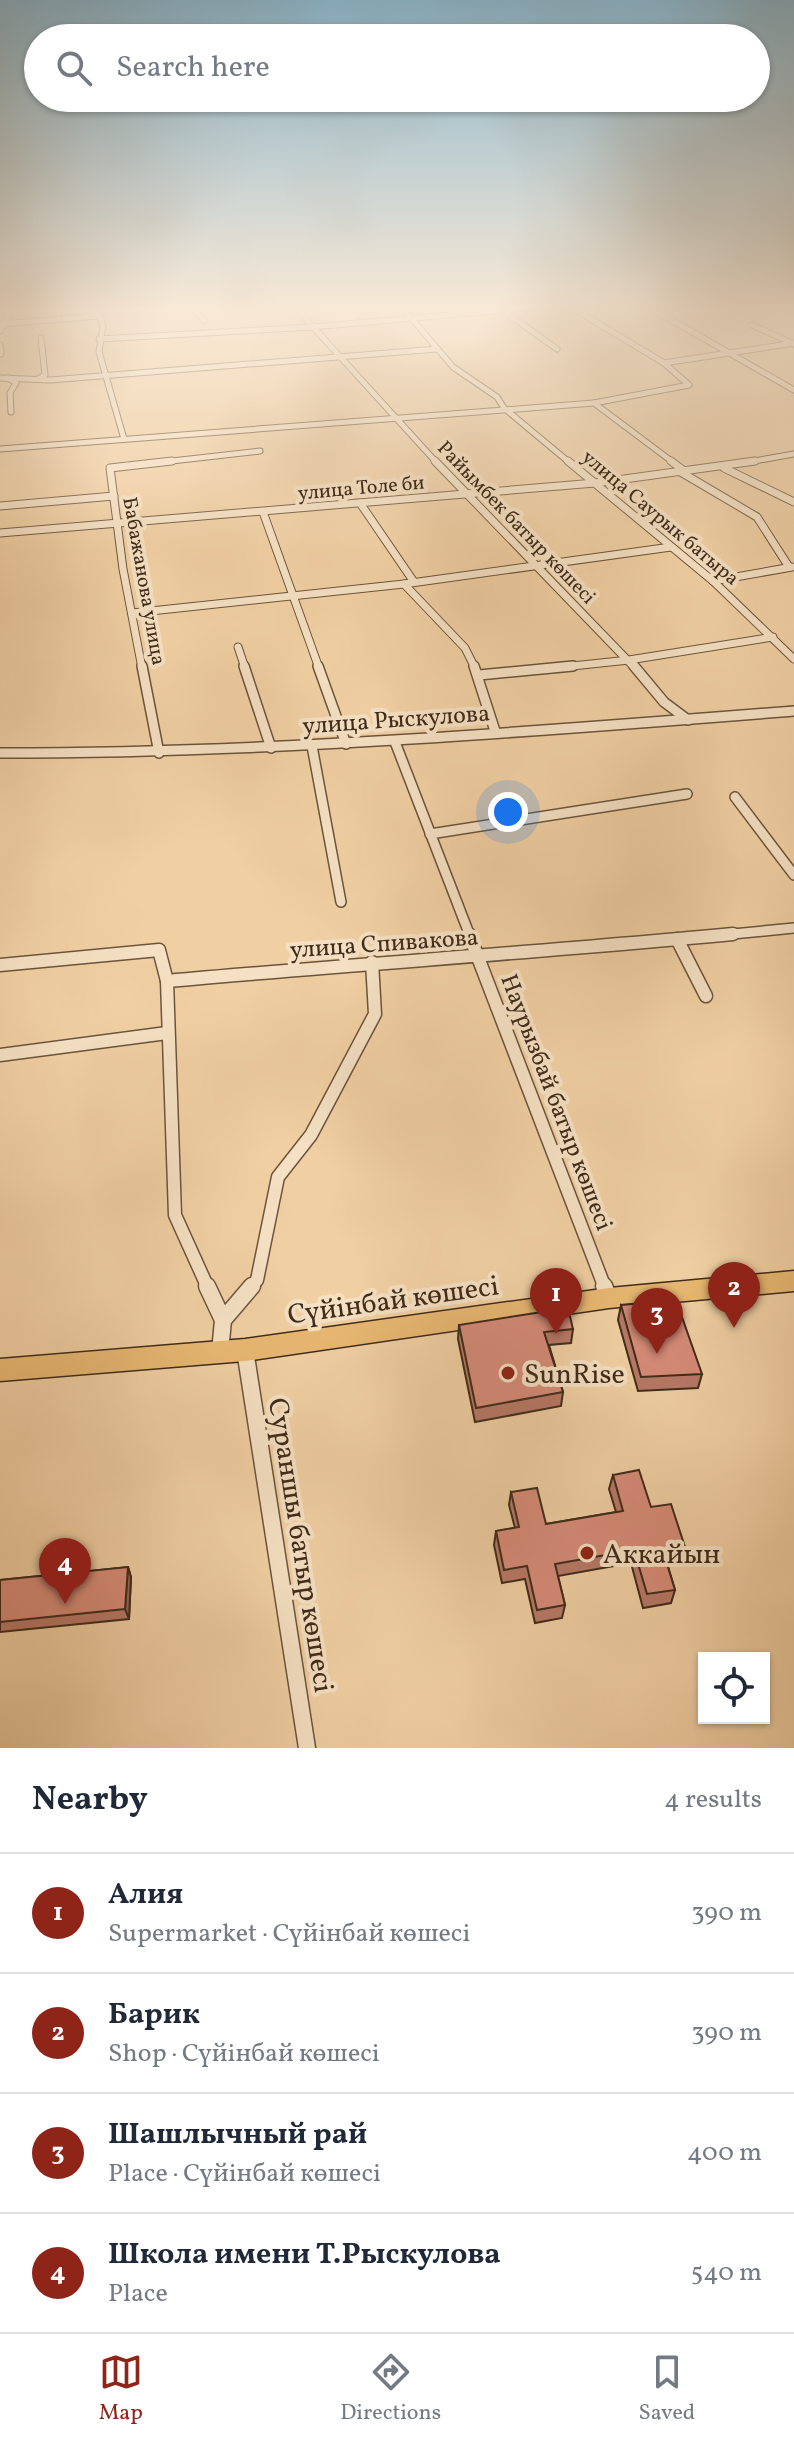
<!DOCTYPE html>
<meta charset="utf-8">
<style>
:root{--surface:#fff;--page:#f6f6f7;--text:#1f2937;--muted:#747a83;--line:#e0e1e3;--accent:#8f2418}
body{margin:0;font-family:Vollkorn,serif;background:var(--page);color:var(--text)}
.controls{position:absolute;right:24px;bottom:24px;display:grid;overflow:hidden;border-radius:0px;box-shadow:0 2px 6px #0004}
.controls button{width:72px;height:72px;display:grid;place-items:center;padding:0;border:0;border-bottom:2px solid var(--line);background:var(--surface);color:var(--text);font:40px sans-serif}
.you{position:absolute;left:508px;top:812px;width:28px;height:28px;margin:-20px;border:6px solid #fff;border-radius:50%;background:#1a73e8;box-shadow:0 0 0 12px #1a73e833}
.badge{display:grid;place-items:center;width:52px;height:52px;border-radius:50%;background:var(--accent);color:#fff;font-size:26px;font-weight:700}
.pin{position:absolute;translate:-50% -66px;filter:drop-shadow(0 2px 4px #0008)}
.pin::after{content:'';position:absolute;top:42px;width:28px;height:24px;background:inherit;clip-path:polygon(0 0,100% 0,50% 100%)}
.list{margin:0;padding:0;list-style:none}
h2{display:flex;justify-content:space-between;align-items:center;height:104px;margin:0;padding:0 32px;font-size:34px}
h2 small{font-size:26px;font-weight:400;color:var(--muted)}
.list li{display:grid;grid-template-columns:52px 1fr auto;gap:24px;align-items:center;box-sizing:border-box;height:120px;padding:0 32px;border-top:2px solid var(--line)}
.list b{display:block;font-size:30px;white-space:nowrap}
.list p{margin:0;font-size:26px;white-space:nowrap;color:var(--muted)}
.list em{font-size:26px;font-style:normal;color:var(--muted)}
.icon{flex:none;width:44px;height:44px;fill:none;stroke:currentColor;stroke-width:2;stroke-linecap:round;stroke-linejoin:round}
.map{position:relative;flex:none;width:794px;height:1748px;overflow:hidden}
.search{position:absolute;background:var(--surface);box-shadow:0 2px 6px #0004;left:24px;right:24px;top:24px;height:88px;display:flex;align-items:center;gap:20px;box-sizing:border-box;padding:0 28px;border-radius:44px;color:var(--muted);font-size:30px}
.sheet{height:584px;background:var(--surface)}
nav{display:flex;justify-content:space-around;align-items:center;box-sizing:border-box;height:112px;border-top:2px solid var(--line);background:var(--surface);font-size:22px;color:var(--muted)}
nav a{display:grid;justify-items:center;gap:4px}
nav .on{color:var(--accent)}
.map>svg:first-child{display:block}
</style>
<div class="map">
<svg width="794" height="1748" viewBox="0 0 794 1748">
<rect width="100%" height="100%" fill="#f0cfa3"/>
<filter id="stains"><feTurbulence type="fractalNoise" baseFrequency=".0025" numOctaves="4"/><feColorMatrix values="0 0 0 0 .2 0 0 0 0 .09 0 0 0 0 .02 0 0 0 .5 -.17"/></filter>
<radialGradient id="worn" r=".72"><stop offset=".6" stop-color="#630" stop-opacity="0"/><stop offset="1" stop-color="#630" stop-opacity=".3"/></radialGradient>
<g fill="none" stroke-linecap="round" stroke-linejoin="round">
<g stroke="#6b543c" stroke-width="7">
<g id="street-far4">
<path d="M96,306L103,325L99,352L124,439"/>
<path d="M191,306L204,321"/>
<path d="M294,306L437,463"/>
<path d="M401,306L453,367L497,397L504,408L570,463"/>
<path d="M569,306L664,363"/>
<path d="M647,306L794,390"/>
<path d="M505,312L557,349"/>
<path d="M0,324L99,316"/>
<path d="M752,325L794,344"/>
<path d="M0,331L13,306"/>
<path d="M99,339L312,327L552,306"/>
<path d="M0,345L1,354"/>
<path d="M0,378L50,380L437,349"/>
<path d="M8,378L16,383L10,393L11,412"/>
<path d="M38,379L45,375L41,338"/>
<path d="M594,403L674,463"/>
<path d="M0,449L594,403L689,385L664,363L794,343"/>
<path d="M154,463L260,451"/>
<path d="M743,463L794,454"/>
</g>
</g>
<g stroke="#6b543c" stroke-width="9">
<g id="street-far3">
<path d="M435,461L635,668"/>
<path d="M568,461L713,581L794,659"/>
<path d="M671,461L683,470"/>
<path d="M724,468L794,502"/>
<path d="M679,471L757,517L789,567"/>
<path d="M360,503L414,582"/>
<path d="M0,506L114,496"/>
<path d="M263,512L319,668"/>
<path d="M0,533L595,483L755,461"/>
<path d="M713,581L792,567"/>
<path d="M404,584L465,648L475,668"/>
<path d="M132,613L404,584L671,547"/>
<path d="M238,647L245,668"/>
<path d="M142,668L123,569L110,468L172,461"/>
<path d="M553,668L629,660L773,637"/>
</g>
</g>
<g stroke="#6b543c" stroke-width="12">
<g id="street-far2">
<path d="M142,666L159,753"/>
<path d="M244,666L271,748"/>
<path d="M318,666L346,744"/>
<path d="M474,666L495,731"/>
<path d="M634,666L664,702L688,720"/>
<path d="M479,675L573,666"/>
<path d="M395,742L470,936"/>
<path d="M312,746L341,902"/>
<path d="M0,753C266,753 529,732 794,711"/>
<path d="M735,797L794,875"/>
<path d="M430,834L687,794"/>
<path d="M712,936L794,928"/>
</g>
</g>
<g stroke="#6b543c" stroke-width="15">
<g id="street-far1">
<path d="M469,934L605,1288"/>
<path d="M677,939L706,996"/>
<path d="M0,965L159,950L167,981C356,964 544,952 733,934"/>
<path d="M167,981L175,1215L208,1288"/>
<path d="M0,1055L167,1033"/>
<path d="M250,1288L257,1280L278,1177L311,1135L375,1014L372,962"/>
</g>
</g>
<g stroke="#6b543c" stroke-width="19">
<g id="street">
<path d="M207,1286L223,1320"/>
<path d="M604,1286L609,1298"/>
<path d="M245,1350L307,1748"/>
<path d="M220,1352L223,1320L252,1286"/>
</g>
</g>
<g stroke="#3f2b1a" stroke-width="3">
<path id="primary" d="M794,1271V1291L609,1308L245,1361L0,1381V1359L245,1339L609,1288Z"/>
</g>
<use href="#street-far4" stroke="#f5e0c3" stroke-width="5"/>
<use href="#street-far3" stroke="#f5e0c3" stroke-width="7"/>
<use href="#street-far2" stroke="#f5e0c3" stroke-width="9"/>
<use href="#street-far1" stroke="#f5e0c3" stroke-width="12"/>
<use href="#street" stroke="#f5e0c3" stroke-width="16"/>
<use href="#primary" fill="#e8b872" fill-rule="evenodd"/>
</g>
<g fill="#b87867" stroke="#3f2b1a" stroke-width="2">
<path d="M621,1305L702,1374L698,1388L638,1391L618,1320Z"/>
<path d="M459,1325L573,1329L571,1343L549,1345L563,1392L561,1406L475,1422L458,1339Z"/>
<path d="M613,1475L651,1507L685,1547L680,1561L667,1563L675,1590L671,1603L643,1608L631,1563L558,1576L565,1605L562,1618L535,1623L525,1579L502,1583L494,1545L496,1531L515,1528L509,1505L511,1492L546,1524L616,1512L609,1489Z"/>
<path d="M128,1567L131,1577L129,1619L0,1632V1580Z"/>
</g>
<path fill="#966154" stroke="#3f2b1a" stroke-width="2" d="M128,1567L131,1577L129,1619L125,1609Z"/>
<g fill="#d68b78" stroke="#3f2b1a" stroke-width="2">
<path d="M676,1300L702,1374L641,1377L621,1305Z"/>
<path d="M568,1308L573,1329L544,1332L563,1392L476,1408L459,1325Z"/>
<path d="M639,1470L651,1507L671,1504L685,1547L663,1551L675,1590L647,1594L634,1550L555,1564L565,1605L537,1610L527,1566L504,1570L496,1531L519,1527L511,1492L537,1488L546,1524L623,1511L613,1475Z"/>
<path d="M128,1567L125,1609L0,1622V1580Z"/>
</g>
<linearGradient id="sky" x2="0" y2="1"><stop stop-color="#89b5cc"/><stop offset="0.56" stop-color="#f8e9d6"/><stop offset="1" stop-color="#f8e9d6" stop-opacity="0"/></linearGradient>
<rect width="794" height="551" fill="url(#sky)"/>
<g fill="#8f2418" stroke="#f5e0c3" stroke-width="3">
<circle cx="508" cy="1373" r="8"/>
<circle cx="587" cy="1553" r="8"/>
</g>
<g text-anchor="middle" stroke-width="8" stroke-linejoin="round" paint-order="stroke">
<g font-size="20" fill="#3f2b1a" stroke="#f5e0c3">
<text transform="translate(361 487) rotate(-5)" y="7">улица Толе би</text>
<text transform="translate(661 517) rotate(40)" y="7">улица Саурык батыра</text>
<text transform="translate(517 522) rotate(46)" y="7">Райымбек батыр көшесі</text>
<text transform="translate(145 581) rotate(80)" y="7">Бабажанова улица</text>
</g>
<g font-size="24" fill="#3f2b1a" stroke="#f5e0c3">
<text transform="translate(396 719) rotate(-4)" y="8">улица Рыскулова</text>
<text transform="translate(384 943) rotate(-4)" y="8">улица Спивакова</text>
<text transform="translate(557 1102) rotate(69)" y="8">Наурызбай батыр көшесі</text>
</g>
<g font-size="28" fill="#3f2b1a" stroke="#f5e0c3">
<text transform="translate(393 1299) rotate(-8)" y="10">Сүйінбай көшесі</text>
<text transform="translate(302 1545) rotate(81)" y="10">Сураншы батыр көшесі</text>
</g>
<g font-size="28" fill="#3f2b1a" stroke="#f5e0c3" text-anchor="start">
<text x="524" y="1383">SunRise</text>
<text x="603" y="1563">Аккайын</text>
</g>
</g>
<rect width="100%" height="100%" filter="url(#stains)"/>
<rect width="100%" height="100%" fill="url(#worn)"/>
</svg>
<div class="controls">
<button><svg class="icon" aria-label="locate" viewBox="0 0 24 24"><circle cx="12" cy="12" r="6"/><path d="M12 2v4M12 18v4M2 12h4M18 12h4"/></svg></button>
</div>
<div class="you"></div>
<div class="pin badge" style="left:556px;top:1334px">1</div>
<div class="pin badge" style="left:734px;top:1328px">2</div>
<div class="pin badge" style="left:657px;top:1354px">3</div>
<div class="pin badge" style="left:65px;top:1604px">4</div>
<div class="search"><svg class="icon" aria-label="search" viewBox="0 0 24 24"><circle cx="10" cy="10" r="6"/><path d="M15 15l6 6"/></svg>Search here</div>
</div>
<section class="sheet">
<h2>Nearby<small>4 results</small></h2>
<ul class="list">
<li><span class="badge">1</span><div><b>Алия</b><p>Supermarket · Сүйінбай көшесі</p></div><em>390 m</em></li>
<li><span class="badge">2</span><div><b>Барик</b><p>Shop · Сүйінбай көшесі</p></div><em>390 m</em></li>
<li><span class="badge">3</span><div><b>Шашлычный рай</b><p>Place · Сүйінбай көшесі</p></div><em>400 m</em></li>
<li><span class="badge">4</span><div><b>Школа имени Т.Рыскулова</b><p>Place</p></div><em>540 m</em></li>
</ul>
</section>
<nav>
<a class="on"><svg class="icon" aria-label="map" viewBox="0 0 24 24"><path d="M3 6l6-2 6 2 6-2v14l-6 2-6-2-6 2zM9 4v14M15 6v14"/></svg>Map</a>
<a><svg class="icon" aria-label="directions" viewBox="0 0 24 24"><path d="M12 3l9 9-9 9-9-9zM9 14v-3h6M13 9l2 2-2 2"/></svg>Directions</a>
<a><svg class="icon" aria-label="saved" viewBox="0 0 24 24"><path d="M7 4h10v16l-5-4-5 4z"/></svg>Saved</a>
</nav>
